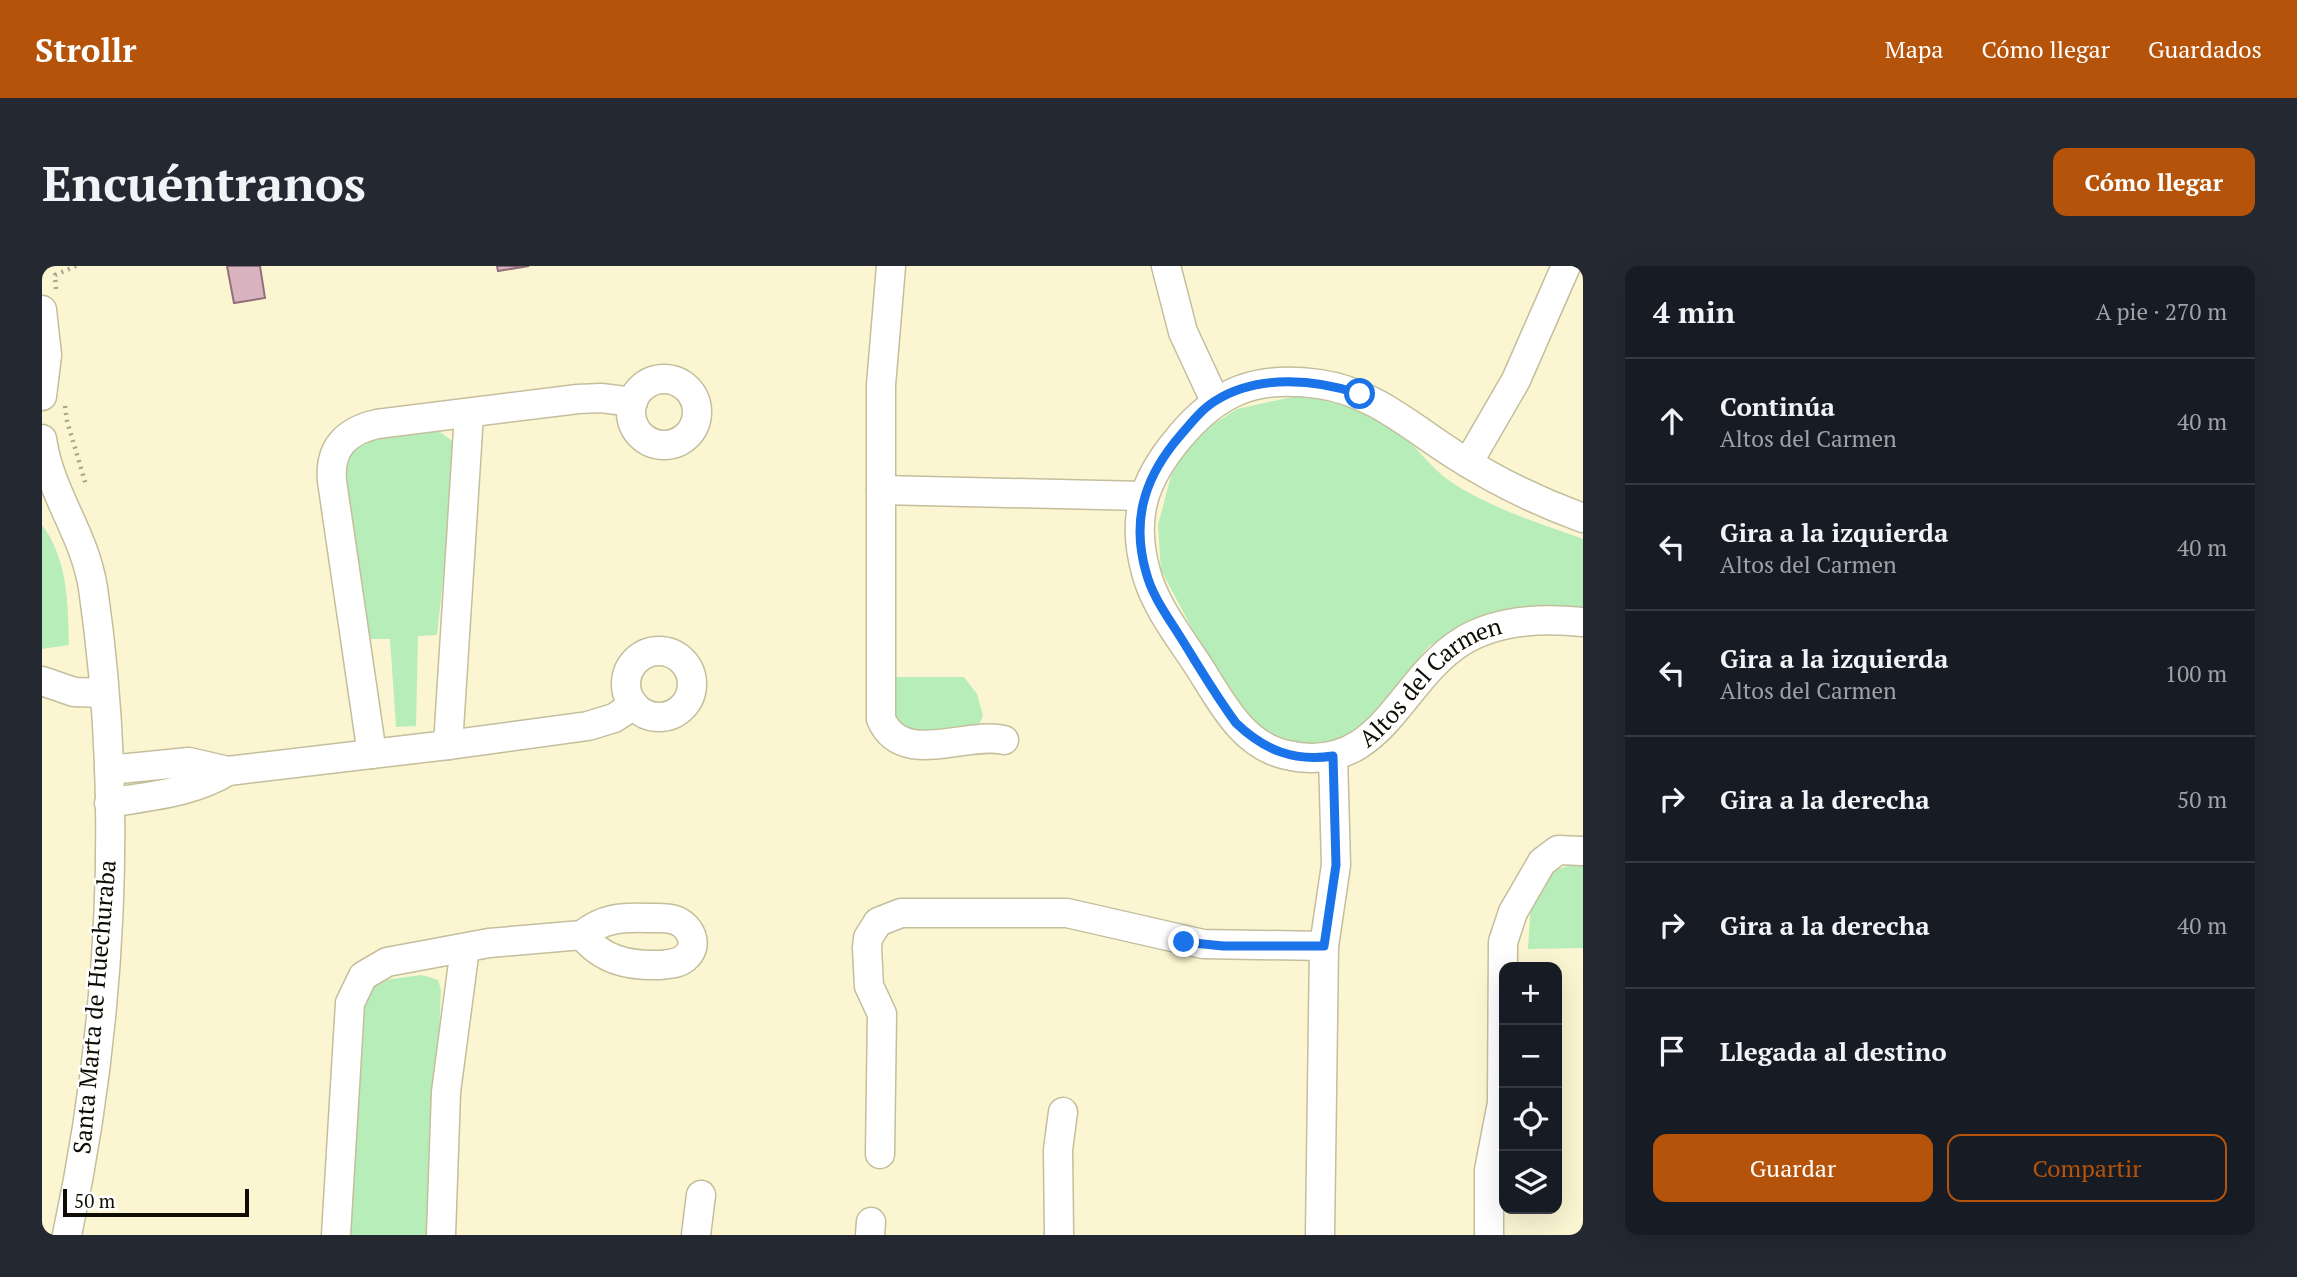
<!DOCTYPE html>
<html lang="es">
<meta charset="utf-8">
<style>
:root{--surface:#171b24;--page:#242831;--text:#f1f3f6;--muted:#9ea1a6;--line:#363941;--accent:#b45309}
body{margin:0;font-family:"PT Serif",serif;background:var(--page);color:var(--text)}
.controls{position:absolute;right:21px;bottom:21px;display:grid;overflow:hidden;border-radius:14px;box-shadow:0 7px 28px #0002}
.controls button{width:63px;height:63px;display:grid;place-items:center;padding:0;border:0;border-bottom:2px solid var(--line);background:var(--surface);color:var(--text);font:35px sans-serif}
.scale{position:absolute;left:21px;bottom:18px;width:186px;box-sizing:border-box;padding-left:7px;border:4px solid #0f0d03;border-top:0;font-size:19px;line-height:24px;white-space:nowrap;color:#0f0d03;-webkit-text-stroke:5px #fff;paint-order:stroke}
.stop{position:absolute;width:21px;height:21px;margin:-16px;border:5px solid #1a73e8;border-radius:50%;background:#fff}
.stop.end{background:#1a73e8;border-color:#fff;box-shadow:0 2px 7px #0008}
.list{margin:0;padding:0;list-style:none}
h2{display:flex;justify-content:space-between;align-items:center;height:91px;margin:0;padding:0 28px;font-size:30px}
h2 small{font-size:23px;font-weight:400;color:var(--muted)}
.list li{display:grid;grid-template-columns:46px 1fr auto;gap:21px;align-items:center;box-sizing:border-box;height:126px;padding:0 28px;border-top:2px solid var(--line)}
.list b{display:block;font-size:26px;white-space:nowrap}
.list p{margin:0;font-size:23px;white-space:nowrap;color:var(--muted)}
.list em{font-size:23px;font-style:normal;color:var(--muted)}
.actions{display:flex;gap:14px;padding:21px 28px}
.actions a{flex:1;padding:16px 0;border:2px solid var(--accent);border-radius:14px;text-align:center;font-size:24px;color:var(--accent)}
.actions .main{background:var(--accent);color:#fff}
.icon{flex:none;width:38px;height:38px;fill:none;stroke:currentColor;stroke-width:2;stroke-linecap:round;stroke-linejoin:round}
.map{position:relative;flex:none;width:1541px;height:969px;overflow:hidden;border-radius:14px}
header{display:flex;align-items:center;gap:42px;box-sizing:border-box;height:98px;padding:0 35px;background:var(--accent);color:#fff}
header strong{font-size:33px}
nav{display:flex;gap:38px;margin-inline-start:auto;font-size:24px}
.intro{display:flex;align-items:center;justify-content:space-between;box-sizing:border-box;height:168px;padding:0 42px}
h1{margin:0;font-size:49px}
.button{padding:18px 32px;border-radius:14px;background:var(--accent);color:#fff;font-size:24px;font-weight:700}
main{display:flex;gap:42px;padding:0 42px}
aside{flex:1;background:var(--surface);border-radius:14px;box-shadow:0 7px 28px #0002}
.map>svg:first-child{display:block}
</style>
<header>
<strong>Strollr</strong>
<nav><a>Mapa</a><a>Cómo llegar</a><a>Guardados</a></nav>
</header>
<div class="intro"><h1>Encuéntranos</h1><a class="button">Cómo llegar</a></div>
<main>
<div class="map">
<svg width="1541" height="969" viewBox="0 0 1541 969">
<rect width="100%" height="100%" fill="#fcf5d2"/>
<g fill="#b7edb9">
<path d="M1250,131C1287,132 1325,140 1355,164C1374,179 1388,202 1409,216C1449,242 1496,257 1541,273V346L1516,342L1432,354L1387,380L1316,465L1283,480L1232,474L1188,434L1119,304L1116,259L1129,210L1144,184L1167,161L1195,143Z"/>
<path d="M395,164L412,176L414,192L395,369L376,370L374,460L354,461L348,373H324L300,203L303,188C328,168 364,165 395,164Z"/>
<path d="M0,259C26,293 26,339 27,379L0,383Z"/>
<path d="M849,411H922L935,428L941,450L934,464C914,466 859,475 850,451C846,440 849,423 849,411Z"/>
<path d="M1532,598L1541,600V682L1486,683L1489,636L1505,607Z"/>
<path d="M380,709L396,714L399,724L388,969H304L315,756C330,711 335,715 380,709Z"/>
</g>
<g fill="#d9b3bf" stroke="#92707b" stroke-width="2">
<path d="M185,0H218L223,32L192,37Z"/>
<path d="M455,0H487L456,5Z"/>
</g>
<g fill="none" stroke-linecap="round" stroke-linejoin="round">
<g stroke="#c4be9c" stroke-width="31">
<g id="minor">
<path d="M849,0L839,119V453C860,502 924,465 962,474"/>
<path d="M1124,0L1141,66L1173,135"/>
<path d="M0,44L5,89L0,130"/>
<circle cx="622" cy="146" r="33"/>
<path d="M0,173C8,228 42,266 51,322C82,535 70,759 25,969"/>
<path d="M1426,197L1474,114L1524,0"/>
<path d="M839,224L1101,230"/>
<path id="s1" d="M1541,252C1497,236 1452,214 1413,189C1369,161 1330,125 1277,118C1214,109 1175,125 1136,173C1101,215 1089,252 1104,306C1113,341 1140,374 1159,404C1181,439 1202,480 1245,489C1339,510 1356,416 1419,376C1454,354 1502,352 1541,356"/>
<circle cx="617" cy="418" r="33"/>
<path d="M0,415L32,426L61,427"/>
<path d="M406,479L427,148"/>
<path d="M330,488L290,215C287,182 304,165 335,158L536,133L559,132L591,136"/>
<path d="M67,504L147,496L186,505L406,479L546,460L572,452L592,439"/>
<path d="M67,537C107,530 151,527 186,505"/>
<path d="M838,888L840,748L827,720L825,682L826,672L836,656L859,647H1025L1161,678L1282,680"/>
<path d="M294,969L308,737L321,710L345,696L447,677L540,669C561,652 580,651 606,652C615,652 625,651 633,654C649,660 658,680 643,692C636,698 627,698 618,699C586,700 560,694 540,669"/>
<path d="M399,969L404,826L423,682"/>
<path d="M654,969L659,929"/>
<path d="M828,969L829,956"/>
<path d="M1017,969L1016,884L1021,846"/>
<path d="M1278,969L1282,680L1294,599L1291,490"/>
<path d="M1447,969V904L1460,837L1461,676L1471,646L1500,596L1516,584L1541,585"/>
</g>
</g>
<g stroke="#a9a48a" stroke-width="4.5" stroke-dasharray="2 5" stroke-linecap="butt">
<path d="M14,23L13,9L34,0"/>
<path d="M23,140L25,155L44,219"/>
</g>
<use href="#minor" stroke="#fff" stroke-width="28"/>
</g>
<g fill="none" stroke-linecap="round" stroke-linejoin="round">
<path stroke="#1a73e8" stroke-width="9" d="M1142,676L1181,680H1282L1294,599L1291,490C1252,496 1222,484 1194,457C1174,430 1157,401 1139,372C1126,351 1110,330 1104,306C1090,257 1101,216 1132,177C1145,162 1157,145 1173,135C1215,108 1273,113 1318,128"/>
</g>
<g text-anchor="middle" stroke-width="5" stroke-linejoin="round" paint-order="stroke">
<g font-size="24" fill="#0f0d03" stroke="#fff">
<text dy="8" stroke="none"><textPath href="#s1" startOffset="1010">Altos del Carmen</textPath></text>
<text transform="translate(53 741) rotate(-85)" y="8">Santa Marta de Huechuraba</text>
</g>
</g>
</svg>
<div class="controls">
<button>+</button>
<button>−</button>
<button><svg class="icon" aria-label="locate" viewBox="0 0 24 24"><circle cx="12" cy="12" r="6"/><path d="M12 2v4M12 18v4M2 12h4M18 12h4"/></svg></button>
<button><svg class="icon" aria-label="layers" viewBox="0 0 24 24"><path d="M12 4l9 5-9 5-9-5zM3 14l9 5 9-5"/></svg></button>
</div>
<div class="scale">50 m</div>
<div class="stop" style="left:1318px;top:128px"></div>
<div class="stop end" style="left:1142px;top:676px"></div>
</div>
<aside>
<h2>4 min<small>A pie · 270 m</small></h2>
<ul class="list">
<li><svg class="icon" aria-label="ahead" viewBox="0 0 24 24"><path d="M12 20V5M6 11l6-6 6 6"/></svg><div><b>Continúa</b><p>Altos del Carmen</p></div><em>40 m</em></li>
<li><svg class="icon" aria-label="left" viewBox="0 0 24 24"><path d="M17 20v-9H6M10 6l-5 5 5 5"/></svg><div><b>Gira a la izquierda</b><p>Altos del Carmen</p></div><em>40 m</em></li>
<li><svg class="icon" aria-label="left" viewBox="0 0 24 24"><path d="M17 20v-9H6M10 6l-5 5 5 5"/></svg><div><b>Gira a la izquierda</b><p>Altos del Carmen</p></div><em>100 m</em></li>
<li><svg class="icon" aria-label="right" viewBox="0 0 24 24"><path d="M7 20v-9h11M14 6l5 5-5 5"/></svg><div><b>Gira a la derecha</b></div><em>50 m</em></li>
<li><svg class="icon" aria-label="right" viewBox="0 0 24 24"><path d="M7 20v-9h11M14 6l5 5-5 5"/></svg><div><b>Gira a la derecha</b></div><em>40 m</em></li>
<li><svg class="icon" aria-label="arrive" viewBox="0 0 24 24"><path d="M6 21V4h12l-3 4 3 4H6"/></svg><div><b>Llegada al destino</b></div></li>
</ul>
<div class="actions"><a class="main">Guardar</a><a>Compartir</a></div>
</aside>
</main>
